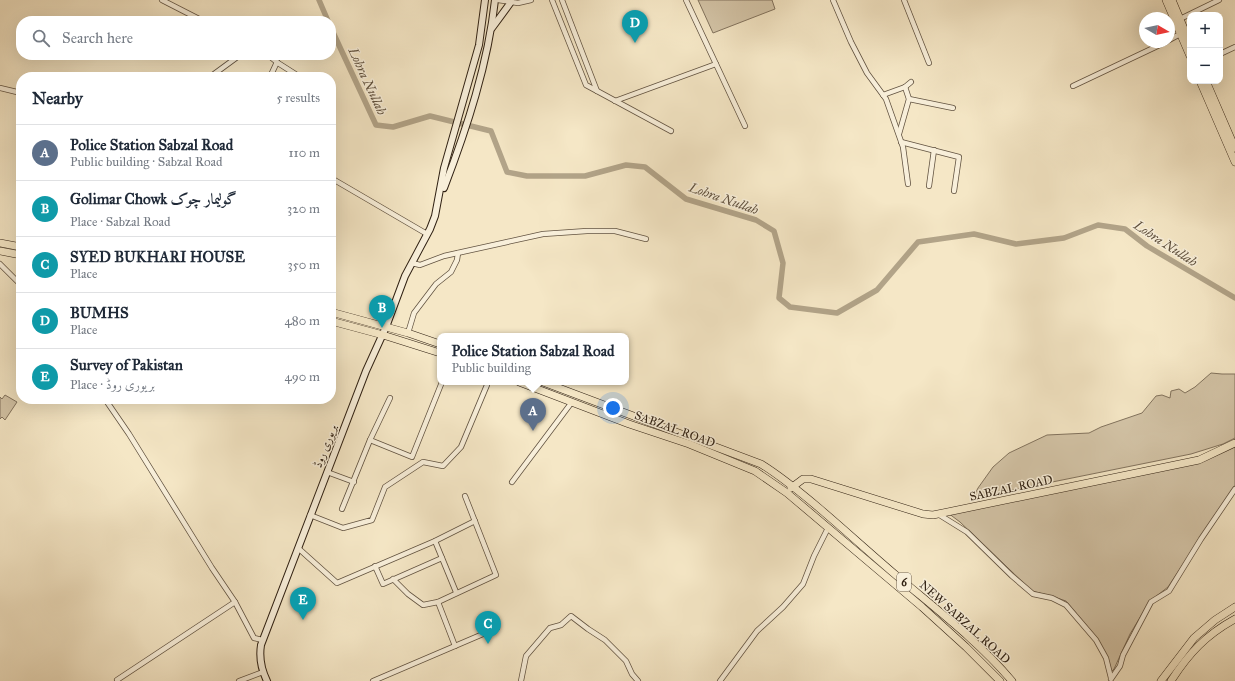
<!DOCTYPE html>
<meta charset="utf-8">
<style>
:root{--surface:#fff;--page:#f2f2f3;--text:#1f2937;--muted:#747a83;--line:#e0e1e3;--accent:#8f2418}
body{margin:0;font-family:"IM FELL Great Primer",Amiri,serif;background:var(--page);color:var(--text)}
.controls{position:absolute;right:12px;top:12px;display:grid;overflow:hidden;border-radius:8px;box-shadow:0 4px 16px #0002}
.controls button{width:36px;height:36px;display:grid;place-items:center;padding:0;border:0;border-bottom:1px solid var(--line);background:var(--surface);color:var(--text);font:20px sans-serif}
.compass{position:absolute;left:1139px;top:12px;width:36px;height:36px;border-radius:50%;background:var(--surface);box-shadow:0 4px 16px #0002;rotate:99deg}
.you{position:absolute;left:613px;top:408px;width:14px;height:14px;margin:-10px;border:3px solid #fff;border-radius:50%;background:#1a73e8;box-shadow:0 0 0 6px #1a73e833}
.badge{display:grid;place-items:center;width:26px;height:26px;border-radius:50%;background:var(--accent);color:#fff;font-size:13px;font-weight:700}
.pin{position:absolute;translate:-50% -33px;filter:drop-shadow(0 1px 2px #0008)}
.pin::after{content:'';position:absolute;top:21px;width:14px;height:12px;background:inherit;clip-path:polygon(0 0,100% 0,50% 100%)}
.popup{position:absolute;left:437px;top:333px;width:192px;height:52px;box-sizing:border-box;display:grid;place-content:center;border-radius:8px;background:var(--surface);filter:drop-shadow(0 1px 3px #0005);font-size:13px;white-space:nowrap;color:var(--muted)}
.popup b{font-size:15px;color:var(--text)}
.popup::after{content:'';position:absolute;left:50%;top:100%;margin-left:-8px;border:8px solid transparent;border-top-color:var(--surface)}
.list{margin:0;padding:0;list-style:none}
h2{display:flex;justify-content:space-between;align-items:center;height:52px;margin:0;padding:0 16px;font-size:17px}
h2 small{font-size:13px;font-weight:400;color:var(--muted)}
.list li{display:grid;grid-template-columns:26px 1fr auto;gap:12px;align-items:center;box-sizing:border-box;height:56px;padding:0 16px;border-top:1px solid var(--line)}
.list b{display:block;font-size:15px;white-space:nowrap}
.list p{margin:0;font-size:13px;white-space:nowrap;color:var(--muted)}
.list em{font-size:13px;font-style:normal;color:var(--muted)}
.icon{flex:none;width:22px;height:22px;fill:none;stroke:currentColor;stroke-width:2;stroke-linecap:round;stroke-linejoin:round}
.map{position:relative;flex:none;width:1235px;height:681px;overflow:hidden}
.search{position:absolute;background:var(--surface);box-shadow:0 4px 16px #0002;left:16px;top:16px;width:320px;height:44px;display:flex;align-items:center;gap:10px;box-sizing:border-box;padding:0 14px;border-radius:16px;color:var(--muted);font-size:15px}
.panel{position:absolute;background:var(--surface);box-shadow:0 4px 16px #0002;left:16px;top:72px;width:320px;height:332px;border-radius:16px}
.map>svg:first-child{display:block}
</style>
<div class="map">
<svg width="1235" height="681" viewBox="0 0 1235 681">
<rect width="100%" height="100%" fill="#f5e7c6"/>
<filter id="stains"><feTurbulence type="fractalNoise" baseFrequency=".005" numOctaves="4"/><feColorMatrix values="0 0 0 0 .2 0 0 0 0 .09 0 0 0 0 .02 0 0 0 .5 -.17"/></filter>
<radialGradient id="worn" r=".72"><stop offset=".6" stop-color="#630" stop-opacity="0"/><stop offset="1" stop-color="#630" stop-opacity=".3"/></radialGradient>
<g fill="#d4c5a8" stroke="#82735e">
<path d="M698,0H772L775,9L713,33Z"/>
<path d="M1211,373L1222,374H1235V438L1223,444L1191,454L973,498L978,488L993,467L1009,453L1047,435L1089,433L1101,427L1142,413L1156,396L1162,395L1170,398L1171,391L1179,389L1185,393L1195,387Z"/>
<path d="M5,395L17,402L5,420L2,417L0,419V397L2,399Z"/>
<path d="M1235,446V486L1168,587L1150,601L1130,634L1114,669L1111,672L1098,639L1066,601L1051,596L1032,591L960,522L948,513L1190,462Z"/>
</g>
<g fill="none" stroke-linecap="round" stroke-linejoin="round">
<g stroke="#b2a489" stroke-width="5.5">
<path d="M319,0L328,21"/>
<path d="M331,28L376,125L393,127L430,116L491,131L507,172L527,176H585L626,165L645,167L686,199L756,220L774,231L783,263L779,298L790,307L837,313L877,290L918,242L974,234L1016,244L1064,238L1098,225L1125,229L1147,246L1235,298"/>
</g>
<g stroke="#615240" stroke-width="6">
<g id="minor">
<path d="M162,0L203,21"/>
<path d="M498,0L518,3L531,0"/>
<path d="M552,0L586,85L671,131"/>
<path d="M562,0L597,91"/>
<path d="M686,0L745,126"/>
<path d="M833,0L851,42L867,73L886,99L903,147L908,184"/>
<path d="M904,0L929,63"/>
<path d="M1180,19L1219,0"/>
<path d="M1169,40L1180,34"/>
<path d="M1220,54L1235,47"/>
<path d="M268,55L278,63L300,77"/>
<path d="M210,77L240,55"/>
<path d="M270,77L277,62"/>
<path d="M1073,86L1166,42"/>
<path d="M0,88L21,93"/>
<path d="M883,95L905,87L911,82"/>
<path d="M909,99L953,108"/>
<path d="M615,101L716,64"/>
<path d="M899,134L909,99L905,87"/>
<path d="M901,142L959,157L954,191"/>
<path d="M331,178L427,234"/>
<path d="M929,186L934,150"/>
<path d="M412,263L420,265L444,256L543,234L587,231H615L646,239"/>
<path d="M0,264L21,285"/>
<path d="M408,333L414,313L436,284L451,272L457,260L458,253"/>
<path d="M105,399L129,434L212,568L235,602L254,638L262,640"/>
<path d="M370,440L412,457L442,382"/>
<path d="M327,472L354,482"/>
<path d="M512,482L572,402"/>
<path d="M342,509L370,440L390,398"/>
<path d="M938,514L967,532L1012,576L1033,594L1052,598L1066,605L1096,640L1106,658L1111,678"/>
<path d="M310,515L343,528L372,520L385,487L423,462L443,466L461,447L487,385"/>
<path d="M435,541L456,592"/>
<path d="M298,548L337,583L435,541L475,521"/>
<path d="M375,566L383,584L442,558"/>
<path d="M393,579L408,594L423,605L438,602L496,575L465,496"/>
<path d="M438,602L455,646"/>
<path d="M1111,679L1120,666L1123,655L1151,602L1169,591L1201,539L1235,489"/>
<path d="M117,680L235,602"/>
<path d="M239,681L263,672"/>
<path d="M373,681L497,628"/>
<path d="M521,681L526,656L550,628L561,625L571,616L588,629L605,640L626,661L632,674L638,681"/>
<path d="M720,681L757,631L783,607L803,584L814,556L828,528"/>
</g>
</g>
<g stroke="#302113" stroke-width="8">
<g id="secondary">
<path d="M492,28L511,2L510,0"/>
<path d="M444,188C467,128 488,64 495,0"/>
<path d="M267,681C261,669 259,658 261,645L366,371L386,327L405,276L430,229L435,216L444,168L479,45L485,0"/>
</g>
</g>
<g stroke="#302113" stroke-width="8">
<g id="primary">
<path d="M1166,0L1190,56"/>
<path d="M1172,0L1190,43"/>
<path d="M1200,81L1235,162"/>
<path d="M1206,81L1235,148"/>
<path d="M0,243L21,247"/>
<path d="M0,251L21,255"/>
<path d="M331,312L408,333L440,344"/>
<path d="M331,321L383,335L440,353"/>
<path d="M519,382L629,424L689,444L755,471L787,493L922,607L966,647L1000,681"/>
<path d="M543,382L761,464C782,477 800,492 819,508C846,531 871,554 897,576C937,610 978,641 1012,681"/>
<path d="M791,488L803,479H811L923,514L933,515L1199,460L1235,443"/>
<path d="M1161,681L1194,638L1215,620L1235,607"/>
<path d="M1171,681C1189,653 1206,635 1235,619"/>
</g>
</g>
<use href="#minor" stroke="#f8efda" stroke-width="4.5"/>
<use href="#secondary" stroke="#f8efda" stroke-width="6"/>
<use href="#primary" stroke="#f5e7c6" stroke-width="7"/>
</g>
<g text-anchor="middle" stroke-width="3" stroke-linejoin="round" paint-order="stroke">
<rect fill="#f8efda" stroke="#6c5f4f" stroke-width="1" x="897" y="573" width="14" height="18" rx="3"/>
<g font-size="11" font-weight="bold" fill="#302113">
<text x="904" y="586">6</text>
</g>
<g font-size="12" fill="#302113" stroke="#f8efda">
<text transform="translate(675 429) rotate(20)" y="4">SABZAL ROAD</text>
<text transform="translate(325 446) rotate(-69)" y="4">بریوری روڈ</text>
<text transform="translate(1011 488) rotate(-12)" y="4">SABZAL ROAD</text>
<text transform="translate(965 622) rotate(42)" y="4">NEW SABZAL ROAD</text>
</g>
<g font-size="13" font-style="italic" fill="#5e4f3c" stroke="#f8efda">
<text transform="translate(368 81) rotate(65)" y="5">Lohra Nullah</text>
<text transform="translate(724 198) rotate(19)" y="5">Lohra Nullah</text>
<text transform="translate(1166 243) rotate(33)" y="5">Lohra Nullah</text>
</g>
</g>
<rect width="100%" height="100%" filter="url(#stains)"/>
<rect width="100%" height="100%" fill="url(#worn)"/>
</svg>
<div class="controls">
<button>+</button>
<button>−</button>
</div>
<svg class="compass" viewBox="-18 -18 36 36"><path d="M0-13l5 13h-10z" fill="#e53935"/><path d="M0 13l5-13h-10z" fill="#747a83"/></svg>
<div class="you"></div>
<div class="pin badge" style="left:533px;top:431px;background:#5c6f8a">A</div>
<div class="popup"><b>Police Station Sabzal Road</b>Public building</div>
<div class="pin badge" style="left:382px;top:328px;background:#0f9aa8">B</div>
<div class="pin badge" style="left:488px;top:644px;background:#0f9aa8">C</div>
<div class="pin badge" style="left:635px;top:43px;background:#0f9aa8">D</div>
<div class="pin badge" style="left:303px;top:620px;background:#0f9aa8">E</div>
<div class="search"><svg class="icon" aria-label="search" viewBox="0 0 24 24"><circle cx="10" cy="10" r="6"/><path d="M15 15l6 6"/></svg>Search here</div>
<section class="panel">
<h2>Nearby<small>5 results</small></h2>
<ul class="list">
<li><span class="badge" style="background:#5c6f8a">A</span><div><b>Police Station Sabzal Road</b><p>Public building · Sabzal Road</p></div><em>110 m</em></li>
<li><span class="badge" style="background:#0f9aa8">B</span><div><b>Golimar Chowk گولیمار چوک</b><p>Place · Sabzal Road</p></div><em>320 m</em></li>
<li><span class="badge" style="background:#0f9aa8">C</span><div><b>SYED BUKHARI HOUSE</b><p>Place</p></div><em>350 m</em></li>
<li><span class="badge" style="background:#0f9aa8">D</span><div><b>BUMHS</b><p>Place</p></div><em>480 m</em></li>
<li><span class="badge" style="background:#0f9aa8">E</span><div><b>Survey of Pakistan</b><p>Place · بریوری روڈ</p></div><em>490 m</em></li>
</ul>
</section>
</div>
